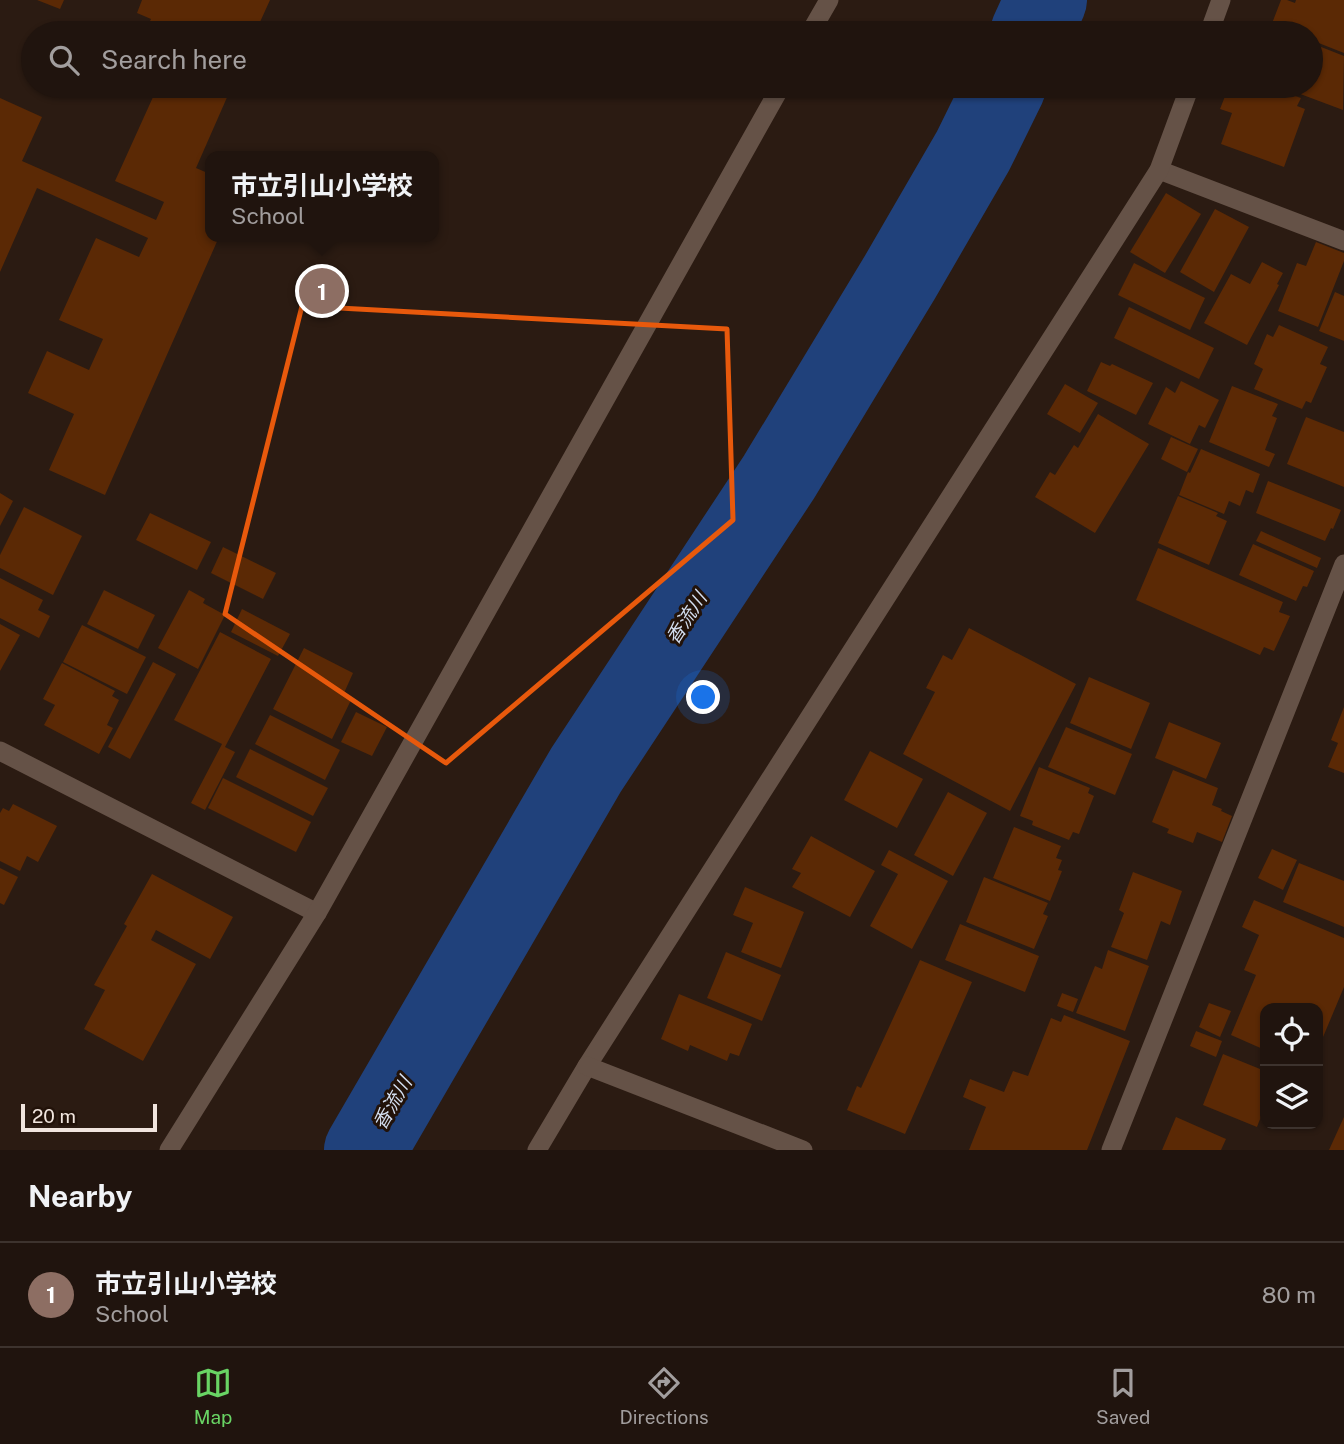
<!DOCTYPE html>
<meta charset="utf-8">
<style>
:root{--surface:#20140e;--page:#2d211c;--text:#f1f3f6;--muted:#a29e9e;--line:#3d332e;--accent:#69d464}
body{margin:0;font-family:"Public Sans","Noto Sans JP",sans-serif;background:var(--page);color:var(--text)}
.controls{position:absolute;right:21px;bottom:21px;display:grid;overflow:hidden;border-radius:14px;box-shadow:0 2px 5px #0004}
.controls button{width:63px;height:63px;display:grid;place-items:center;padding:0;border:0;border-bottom:2px solid var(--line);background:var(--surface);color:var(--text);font:35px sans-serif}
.scale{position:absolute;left:21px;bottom:18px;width:136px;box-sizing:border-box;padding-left:7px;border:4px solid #f1e5de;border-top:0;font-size:19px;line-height:24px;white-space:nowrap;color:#f1e5de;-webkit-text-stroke:5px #221209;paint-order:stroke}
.you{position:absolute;left:704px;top:698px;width:24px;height:24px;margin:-18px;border:5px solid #fff;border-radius:50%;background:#1a73e8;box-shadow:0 0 0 10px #1a73e833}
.badge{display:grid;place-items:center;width:46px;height:46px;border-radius:50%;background:var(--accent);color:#fff;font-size:23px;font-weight:700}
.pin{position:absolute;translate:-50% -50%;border:4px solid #fff;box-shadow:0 2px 7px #0006}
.popup{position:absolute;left:205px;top:151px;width:234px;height:91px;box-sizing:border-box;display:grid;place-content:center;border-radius:14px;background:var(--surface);filter:drop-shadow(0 2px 5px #0005);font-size:23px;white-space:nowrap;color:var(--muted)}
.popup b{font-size:26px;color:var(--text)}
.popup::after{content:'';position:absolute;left:50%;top:100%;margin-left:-14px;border:14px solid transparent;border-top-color:var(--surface)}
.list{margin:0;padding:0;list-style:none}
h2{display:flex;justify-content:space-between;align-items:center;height:91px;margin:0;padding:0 28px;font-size:30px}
h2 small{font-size:23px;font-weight:400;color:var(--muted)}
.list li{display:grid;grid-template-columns:46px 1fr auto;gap:21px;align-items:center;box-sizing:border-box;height:105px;padding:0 28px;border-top:2px solid var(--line)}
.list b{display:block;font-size:26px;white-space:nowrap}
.list p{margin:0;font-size:23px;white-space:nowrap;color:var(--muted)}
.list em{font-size:23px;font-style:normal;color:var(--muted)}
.icon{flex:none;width:38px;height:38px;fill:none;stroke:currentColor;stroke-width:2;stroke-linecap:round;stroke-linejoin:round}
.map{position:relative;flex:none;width:1344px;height:1150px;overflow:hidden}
.search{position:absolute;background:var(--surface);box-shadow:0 2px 5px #0004;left:21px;right:21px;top:21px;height:77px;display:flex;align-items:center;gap:18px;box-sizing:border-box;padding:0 24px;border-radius:38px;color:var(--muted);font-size:26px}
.sheet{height:196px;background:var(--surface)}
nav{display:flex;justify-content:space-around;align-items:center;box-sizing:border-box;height:98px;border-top:2px solid var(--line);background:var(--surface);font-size:19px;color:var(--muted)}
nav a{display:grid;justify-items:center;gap:4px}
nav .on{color:var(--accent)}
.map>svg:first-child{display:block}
</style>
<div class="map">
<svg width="1344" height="1150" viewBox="0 0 1344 1150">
<rect width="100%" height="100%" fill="#2b1b12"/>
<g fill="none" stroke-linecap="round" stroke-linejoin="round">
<g stroke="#20417b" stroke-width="82">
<path d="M1031,33L1046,0"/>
<path d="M365,1150L586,770L779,477L900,277L973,151L1005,86"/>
</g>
</g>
<g fill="#5b2905">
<path d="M37,0H64L60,9Z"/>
<path d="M142,0H270L255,33H144L151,19L137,13Z"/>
<path d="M1281,0H1287L1295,3L1296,0H1344V53L1311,40V33H1292L1271,26Z"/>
<path d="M1251,21L1282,33H1246Z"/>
<path d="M1311,43L1344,56L1343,110L1279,86H1311Z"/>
<path d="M158,86H232L196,168L210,174V237H219L105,495L49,470L74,414L28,393L47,351L89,370L103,339L59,320L96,238L139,257L148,238L37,188L0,272V98L42,117L22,161L156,220L164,202L115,181Z"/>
<path d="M1229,86H1266L1301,98L1297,106L1305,109L1284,167L1221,144L1232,113L1220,109Z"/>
<path d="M1166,193L1201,214L1165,273L1130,252Z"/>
<path d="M1215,209L1249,227L1214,292L1180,272Z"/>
<path d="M1316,242L1344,253V261L1318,327L1278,311L1297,263L1306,266Z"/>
<path d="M1262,262L1283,273L1277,284L1279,285L1247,345L1204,323L1231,274L1250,284Z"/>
<path d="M1134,263L1205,298L1190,330L1118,295Z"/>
<path d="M1335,292L1344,296V341L1319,331Z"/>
<path d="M1129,307L1214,348L1199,379L1114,338Z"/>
<path d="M1279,325L1328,347L1320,364L1327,367L1311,403L1306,401L1302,409L1254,389L1263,369L1254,364L1267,334L1273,337Z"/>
<path d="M1101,362L1110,366L1112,364L1153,383L1136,415L1087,391Z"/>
<path d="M1181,381L1219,400L1205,428L1199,425L1190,444L1148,424L1166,387L1175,393Z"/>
<path d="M1065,384L1098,403L1080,433L1047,414Z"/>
<path d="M1232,386L1278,404L1272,416L1277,418L1265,450L1275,454L1269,467L1209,442Z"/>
<path d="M1098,414L1149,444L1095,533L1035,497L1050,472L1055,475L1074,445L1078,448Z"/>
<path d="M1306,417L1344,432V487L1287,464Z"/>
<path d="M1171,437L1198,449L1187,472L1161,459Z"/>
<path d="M1201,449L1260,474L1253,493L1246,490L1240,506L1229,501L1224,514L1179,495L1188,472L1190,473Z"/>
<path d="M1268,481L1341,510L1333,529L1331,528L1325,541L1256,513Z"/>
<path d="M0,493L13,501L0,526Z"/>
<path d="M1178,496L1218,513L1216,516L1227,521L1209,565L1158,543Z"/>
<path d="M24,507L82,536L53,595L0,568V555Z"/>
<path d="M150,513L211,542L197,570L136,540Z"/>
<path d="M1261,531L1321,558L1317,568L1256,541Z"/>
<path d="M1253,544L1314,571L1307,587L1303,586L1296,601L1239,575Z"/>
<path d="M223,547L276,573L263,599L211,573Z"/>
<path d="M1158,548L1283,602L1279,612L1290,616L1274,651L1264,647L1260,655L1136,600Z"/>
<path d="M0,578L43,600L38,610L50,616L39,638L0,618Z"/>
<path d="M104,590L155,615L138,649L87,624Z"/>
<path d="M189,590L205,599L203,603L225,615L198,669L158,648Z"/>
<path d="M242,609L290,634L278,656L231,632Z"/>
<path d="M0,624L20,635L0,671Z"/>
<path d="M82,625L146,657L127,694L63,662Z"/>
<path d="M969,628L1076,684L1010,811L903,754L935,692L926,688L943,655L952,660Z"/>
<path d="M220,632L271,659L225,747L235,752L205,810L191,803L222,744L174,720Z"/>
<path d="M304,648L353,673L344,693L352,698L332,739L273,709Z"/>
<path d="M153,662L176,674L130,759L108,747Z"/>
<path d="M62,663L115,691L112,696L119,700L107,725L113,728L99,754L44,725L55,705L43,699Z"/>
<path d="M1089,677L1150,703L1131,749L1070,723Z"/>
<path d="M1344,707V773L1328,767L1338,743L1331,740Z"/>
<path d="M356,712L387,727L372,756L341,742Z"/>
<path d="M270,715L340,750L325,780L255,744Z"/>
<path d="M1169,722L1221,743L1206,779L1155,758Z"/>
<path d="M1066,727L1132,754L1115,795L1048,767Z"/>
<path d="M250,749L328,788L313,816L236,777Z"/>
<path d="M870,751L923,779L897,828L844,800Z"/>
<path d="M1039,767L1090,788L1088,793L1094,796L1079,834L1073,832L1069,840L1032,825L1033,821L1020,816Z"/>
<path d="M1173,770L1218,788L1212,805L1222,809L1221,811L1232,816L1222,842L1197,832L1193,843L1167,833L1169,829L1152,822Z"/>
<path d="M223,778L311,822L296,852L208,808Z"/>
<path d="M948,792L987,813L953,876L914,855Z"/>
<path d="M13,804L57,826L38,862L27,856L20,871L0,861V813L3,808L9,811Z"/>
<path d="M1014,827L1061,846L1056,858L1062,860L1058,870L1062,871L1050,901L993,878Z"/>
<path d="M811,836L875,871L850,917L792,887L801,873L792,869Z"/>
<path d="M1272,849L1297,860L1283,890L1258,878Z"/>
<path d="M889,850L948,881L912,949L870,926L898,874L881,865Z"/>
<path d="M1299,863L1344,881V927L1283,902Z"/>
<path d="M0,868L18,877L4,905L0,903Z"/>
<path d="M1133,872L1182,891L1170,925L1161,921L1147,960L1111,947L1124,913L1119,910Z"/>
<path d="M152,874L233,917L210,959L156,930L151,940L196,964L143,1061L84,1029L105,990L94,985L127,926L124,924Z"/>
<path d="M984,877L1048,903L1043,914L1048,916L1034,949L966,922Z"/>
<path d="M745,887L804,912L781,968L741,952L753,923L733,915Z"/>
<path d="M1254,900L1344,938V987L1318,1049V1008H1265V1050L1231,1035L1256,975L1244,970L1259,935L1242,927Z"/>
<path d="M960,924L1039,956L1025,992L945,960Z"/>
<path d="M1108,950L1149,966L1125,1031L1076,1013L1095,966L1102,969Z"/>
<path d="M726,952L781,975L762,1021L707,998Z"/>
<path d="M920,960L972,982L905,1134L847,1110L857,1086L861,1088Z"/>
<path d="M1062,993L1078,999L1073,1012L1057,1006Z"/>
<path d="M679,994L752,1024L739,1056L730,1053L727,1061L690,1045L688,1051L661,1039Z"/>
<path d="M1209,1003L1231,1011L1220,1037L1199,1027Z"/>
<path d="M1064,1015L1130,1041L1087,1150H969L986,1107L963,1097L970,1079L1004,1092L1013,1071L1028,1076L1051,1018L1061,1022Z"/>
<path d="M1196,1031L1222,1041L1216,1057L1190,1046Z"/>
<path d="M1223,1054L1265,1071V1106L1257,1127L1203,1105Z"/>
<path d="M1176,1117L1226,1139L1221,1150H1162Z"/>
<path d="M1344,1117V1150H1329Z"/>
</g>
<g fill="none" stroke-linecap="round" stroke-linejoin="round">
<g stroke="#655247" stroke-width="19">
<path d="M810,33L829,0"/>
<path d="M1209,33L1221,0"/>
<path d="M1159,170L1344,241"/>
<path d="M0,751L317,913"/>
<path d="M169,1150L317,913L781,86"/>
<path d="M537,1150L587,1066L1159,170L1190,86"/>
<path d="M1111,1150L1344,564"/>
</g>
<path stroke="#655247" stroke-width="19" d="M587,1066L803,1150"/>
</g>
<path fill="none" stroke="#e8590c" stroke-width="5" stroke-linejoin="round" d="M302,306L727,329L733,520L446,763L225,614Z"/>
<g text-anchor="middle" stroke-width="6" stroke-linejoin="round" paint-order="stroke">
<g font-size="19" font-style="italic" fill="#d3def0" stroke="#221209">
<text transform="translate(686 618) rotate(-57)" y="7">香流川</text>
<text transform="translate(392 1103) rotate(-60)" y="7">香流川</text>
</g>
</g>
</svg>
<div class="controls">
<button><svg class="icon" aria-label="locate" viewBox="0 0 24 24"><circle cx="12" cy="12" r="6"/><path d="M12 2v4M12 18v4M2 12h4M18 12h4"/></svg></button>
<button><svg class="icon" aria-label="layers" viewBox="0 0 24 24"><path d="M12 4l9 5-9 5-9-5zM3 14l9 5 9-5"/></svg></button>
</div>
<div class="scale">20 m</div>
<div class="you"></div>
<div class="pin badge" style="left:322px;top:291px;background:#8d6e63">1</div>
<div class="popup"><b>市立引山小学校</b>School</div>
<div class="search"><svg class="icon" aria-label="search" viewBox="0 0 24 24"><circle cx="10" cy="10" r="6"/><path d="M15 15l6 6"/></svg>Search here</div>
</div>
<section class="sheet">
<h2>Nearby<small></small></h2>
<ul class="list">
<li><span class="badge" style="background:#8d6e63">1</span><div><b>市立引山小学校</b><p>School</p></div><em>80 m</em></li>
</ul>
</section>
<nav>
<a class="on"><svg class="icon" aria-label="map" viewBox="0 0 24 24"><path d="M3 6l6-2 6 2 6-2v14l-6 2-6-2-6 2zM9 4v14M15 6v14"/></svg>Map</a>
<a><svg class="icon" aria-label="directions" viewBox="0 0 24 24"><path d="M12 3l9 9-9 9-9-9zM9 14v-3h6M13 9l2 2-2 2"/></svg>Directions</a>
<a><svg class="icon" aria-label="saved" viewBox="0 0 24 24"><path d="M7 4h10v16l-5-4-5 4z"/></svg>Saved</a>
</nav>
